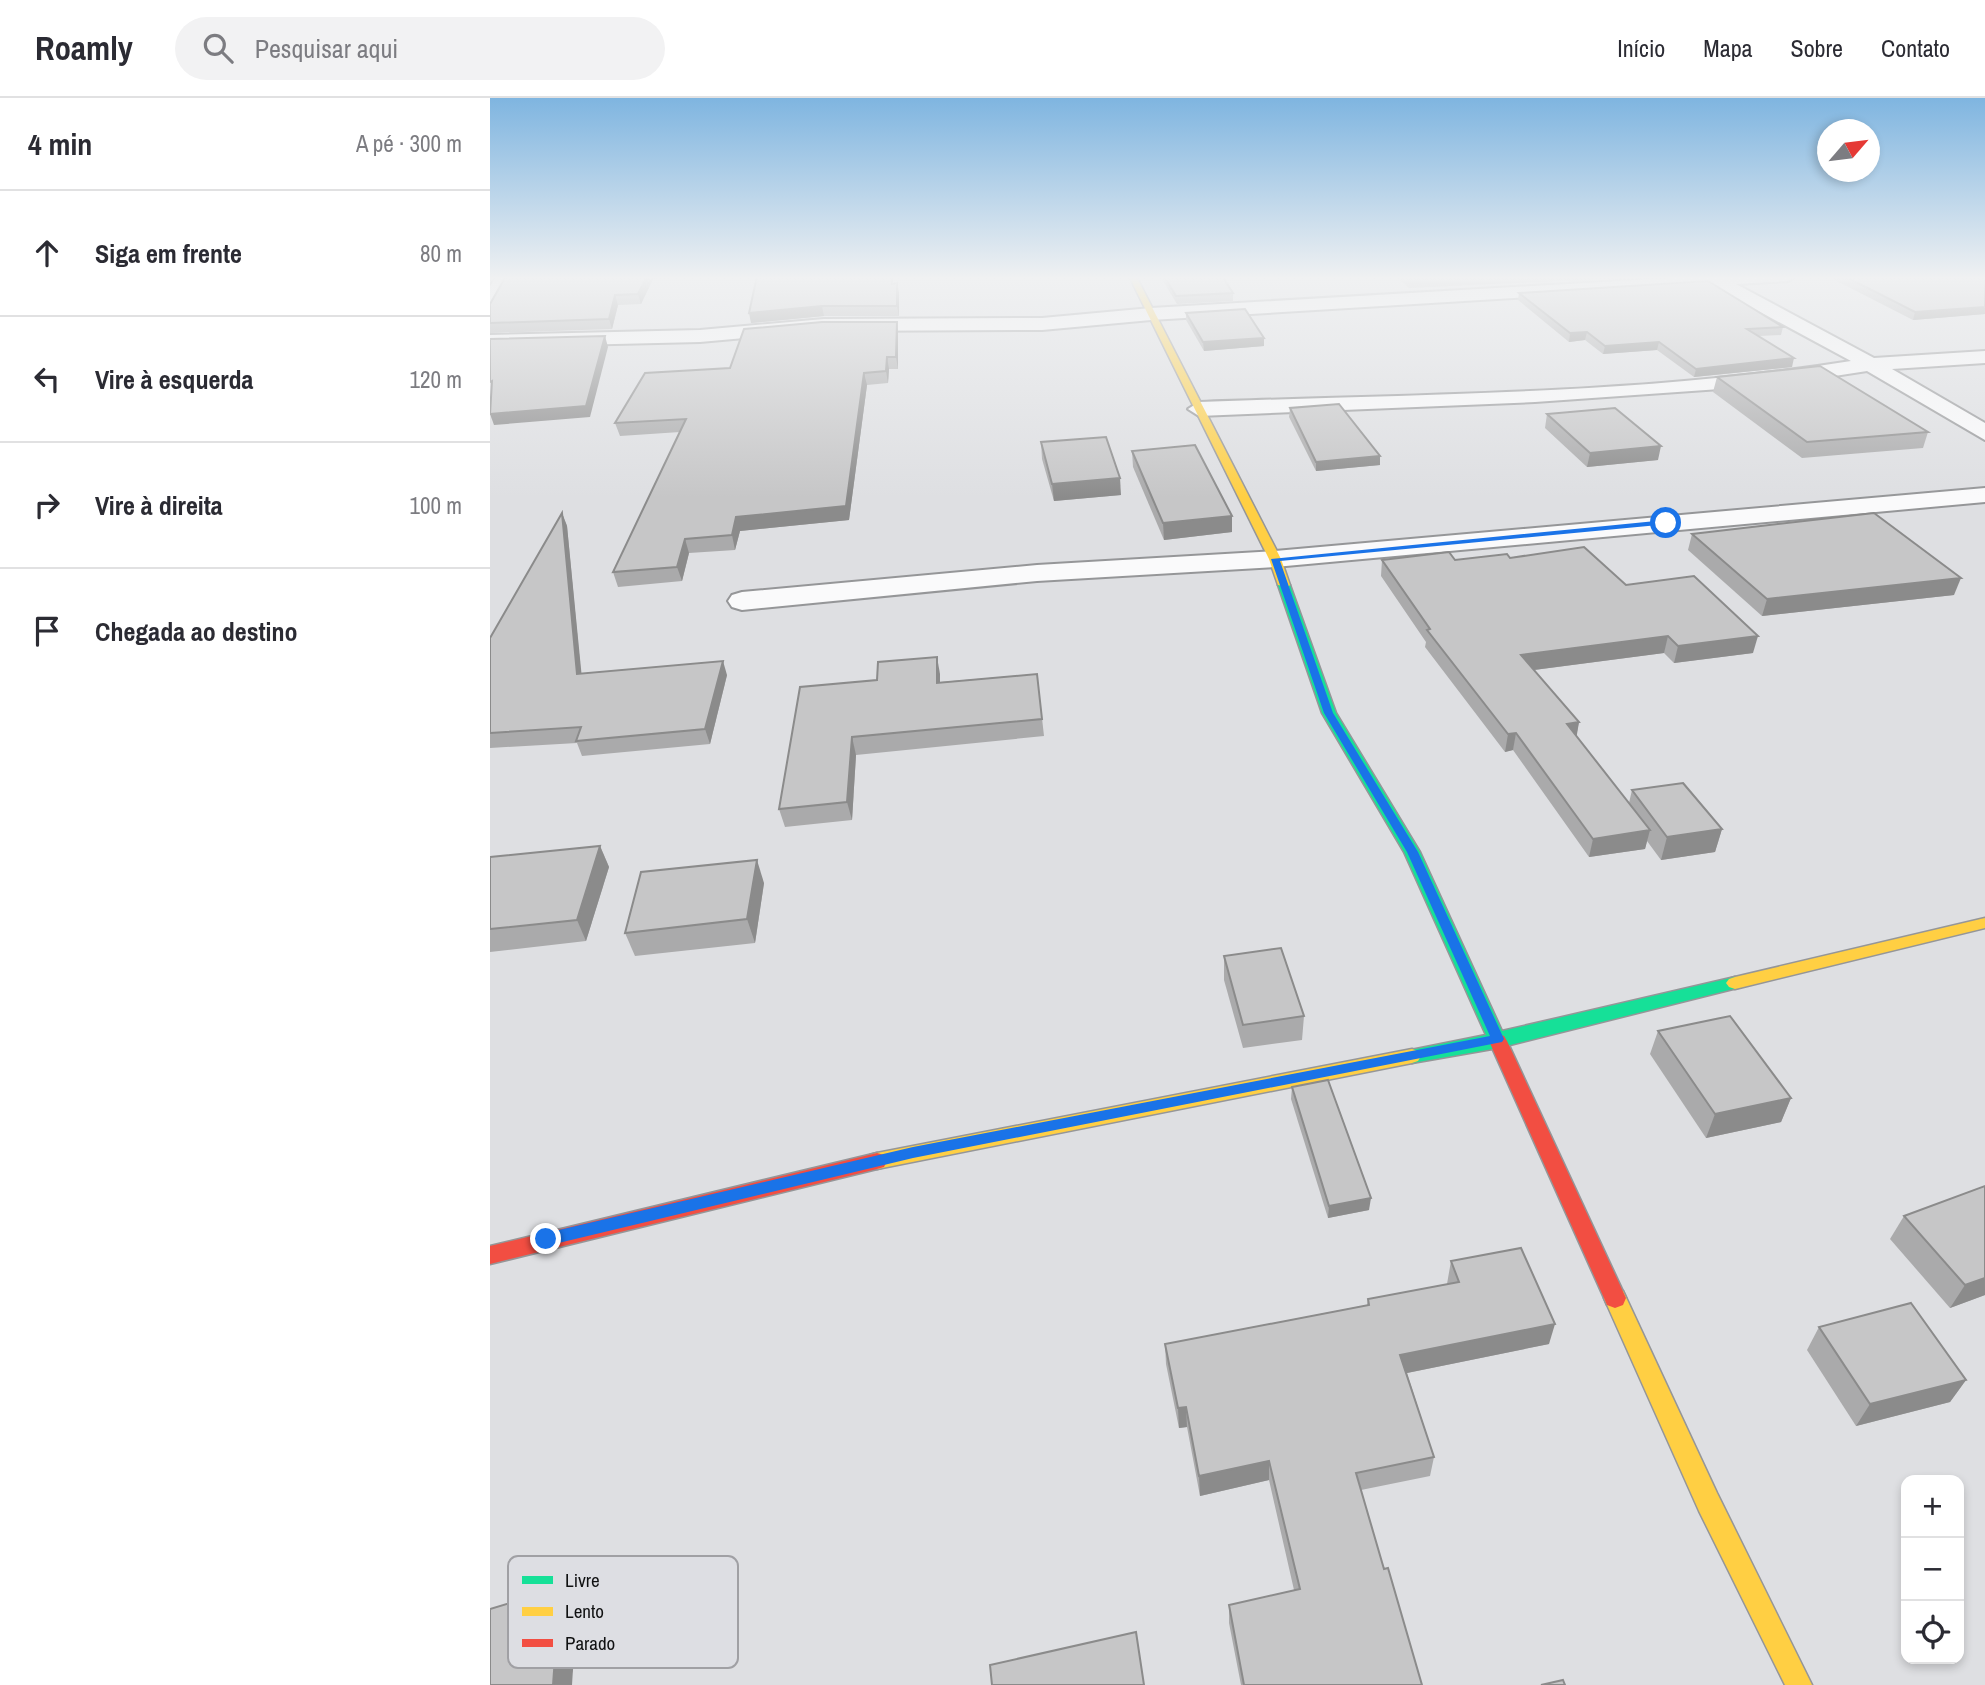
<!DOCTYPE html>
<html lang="pt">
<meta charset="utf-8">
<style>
:root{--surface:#fff;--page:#f2f2f3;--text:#2b2b33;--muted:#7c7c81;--line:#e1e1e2}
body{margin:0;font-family:"Archivo Narrow",sans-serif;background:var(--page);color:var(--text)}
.controls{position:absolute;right:21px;bottom:21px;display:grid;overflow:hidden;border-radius:14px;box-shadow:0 4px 10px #0003}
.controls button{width:63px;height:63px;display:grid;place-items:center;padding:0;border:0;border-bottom:2px solid var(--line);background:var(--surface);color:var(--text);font:35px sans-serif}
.compass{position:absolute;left:1327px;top:21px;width:63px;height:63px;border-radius:50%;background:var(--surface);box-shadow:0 4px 10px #0003;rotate:62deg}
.stop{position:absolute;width:21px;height:21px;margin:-16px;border:5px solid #1a73e8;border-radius:50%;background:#fff}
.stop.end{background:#1a73e8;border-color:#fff;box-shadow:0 2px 7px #0008}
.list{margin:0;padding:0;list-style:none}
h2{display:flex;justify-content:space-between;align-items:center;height:91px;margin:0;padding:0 28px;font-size:30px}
h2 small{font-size:23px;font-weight:400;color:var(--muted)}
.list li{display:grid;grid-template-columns:46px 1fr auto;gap:21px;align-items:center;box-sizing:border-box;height:126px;padding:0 28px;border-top:2px solid var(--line)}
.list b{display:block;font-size:26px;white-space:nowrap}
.list em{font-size:23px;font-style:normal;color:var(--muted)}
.icon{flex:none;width:38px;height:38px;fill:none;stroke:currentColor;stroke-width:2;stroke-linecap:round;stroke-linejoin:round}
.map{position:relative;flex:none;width:1495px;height:1587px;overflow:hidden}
header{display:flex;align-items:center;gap:42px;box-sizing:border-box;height:98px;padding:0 35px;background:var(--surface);border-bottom:2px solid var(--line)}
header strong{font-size:33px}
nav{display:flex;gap:38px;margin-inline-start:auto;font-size:24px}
.search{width:490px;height:63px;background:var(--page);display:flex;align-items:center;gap:18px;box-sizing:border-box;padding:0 24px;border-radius:38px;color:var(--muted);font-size:26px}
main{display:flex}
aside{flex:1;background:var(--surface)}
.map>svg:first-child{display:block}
</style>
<header>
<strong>Roamly</strong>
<div class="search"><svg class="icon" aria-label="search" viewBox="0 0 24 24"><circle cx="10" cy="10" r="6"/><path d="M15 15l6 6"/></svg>Pesquisar aqui</div>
<nav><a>Início</a><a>Mapa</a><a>Sobre</a><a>Contato</a></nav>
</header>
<main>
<aside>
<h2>4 min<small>A pé · 300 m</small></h2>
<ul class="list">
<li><svg class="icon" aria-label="ahead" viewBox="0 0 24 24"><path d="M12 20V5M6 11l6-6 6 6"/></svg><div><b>Siga em frente</b></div><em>80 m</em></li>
<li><svg class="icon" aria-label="left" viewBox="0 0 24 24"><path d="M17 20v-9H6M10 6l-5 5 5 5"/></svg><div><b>Vire à esquerda</b></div><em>120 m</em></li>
<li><svg class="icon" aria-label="right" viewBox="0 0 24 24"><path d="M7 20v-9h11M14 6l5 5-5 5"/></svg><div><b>Vire à direita</b></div><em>100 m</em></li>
<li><svg class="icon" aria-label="arrive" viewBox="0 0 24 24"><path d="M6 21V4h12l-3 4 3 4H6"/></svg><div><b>Chegada ao destino</b></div></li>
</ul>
</aside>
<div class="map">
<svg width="1495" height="1587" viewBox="0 0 1495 1587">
<rect width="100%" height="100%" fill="#dedfe2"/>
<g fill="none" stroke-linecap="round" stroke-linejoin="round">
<g stroke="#959698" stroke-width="4">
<g id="street">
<path d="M7,178H24L6,206L0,207V188Z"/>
<path d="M1215,178H1306L1298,183L1246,186L1384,260L1495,253V265L1402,271L1495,325V342L1377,273L1287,287L1045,304L709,318L698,311L709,304C925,296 1147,297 1361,263L1222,188L661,222L552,232L334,233L210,244L0,249V237L210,232L334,221L552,220L661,210Z"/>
<path d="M1495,390V404L785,469L547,483L252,512L242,509L238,503L242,497L252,494L547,467L785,453Z"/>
</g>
</g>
<g stroke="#959698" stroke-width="3">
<path id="fast" d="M794,484L800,487L846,615L930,754L1012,933L1245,879L1251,881L1254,885L1251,889L1008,950L922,965L916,963L913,958L916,953L996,937L914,754L832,615L788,487Z"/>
</g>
<g stroke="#959698" stroke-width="3">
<g id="slow">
<path d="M639,178H646L791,461L800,487L798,489L788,487L779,461Z"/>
<path d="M1495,820V830L1245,891L1239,889L1236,885L1239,881L1245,879Z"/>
<path d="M922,951L928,953L931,958L928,963L922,965L387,1071L380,1069L377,1063L380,1057L387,1055Z"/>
<path d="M1125,1190L1133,1193L1227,1395L1322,1587H1295L1209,1413L1114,1200L1117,1193Z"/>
</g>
</g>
<g stroke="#959698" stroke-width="3">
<g id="jam">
<path d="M1008,936L1014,938L1017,943L1136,1200L1133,1207L1125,1210L1117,1207L1114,1200L999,943L1002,938Z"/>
<path d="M387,1055L394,1057L397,1063L394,1069L387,1071L0,1166V1148Z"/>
</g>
</g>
<use href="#street" fill="#fafafb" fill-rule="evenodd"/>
<use href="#fast" fill="#16e098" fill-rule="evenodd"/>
<use href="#slow" fill="#ffcf43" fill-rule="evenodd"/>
<use href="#jam" fill="#f24e42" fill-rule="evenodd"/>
</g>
<g fill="#aaaaab">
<path d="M16,178H213L163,181L151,206L128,207L122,231L0,235V206Z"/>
<path d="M267,178H403V186L409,195V218H334L261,225Z"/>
<path d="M670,178H732L743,195V203L687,206Z"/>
<path d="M906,178H1171L919,190Z"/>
<path d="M1337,178H1495V216L1423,222Z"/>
<path d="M1029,195L1293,229L1291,237L1269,238L1302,269L1204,279L1167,252L1113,256L1095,242L1079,244L1028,202Z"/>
<path d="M696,215L774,248L714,253L696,222Z"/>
<path d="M407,224L408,235V271H399L398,285L377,287L359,422L250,433L245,452L199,455L192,483L128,489L123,474L190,334L130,338L125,325L240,270Z"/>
<path d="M1227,279L1438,334L1433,350L1312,360L1223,294Z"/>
<path d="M800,310L890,367L826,373L799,319Z"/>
<path d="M1057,316L1168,362L1097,369L1055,330Z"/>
<path d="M551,344L631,397L564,403L552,361Z"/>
<path d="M642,353L742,434L674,442L643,369Z"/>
<path d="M72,415L77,428L91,576L237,577L220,646L92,658L87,645L0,650V540Z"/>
<path d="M1202,436L1464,497L1272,518L1198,452Z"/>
<path d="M1020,460L1136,487L1263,555L1184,565L1174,555L1044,572L1089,624L1086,639L1139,705L1142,692L1232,731L1225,754L1171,762L1157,743L1155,751L1099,759L1023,652L1015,654L935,549L936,544L891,478L892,462H965Z"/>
<path d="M450,576V584L547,576L554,638L366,657L362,722L295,729L289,711L310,589Z"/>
<path d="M110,748L119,769L96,843L0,854V759Z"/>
<path d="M274,785L265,845L145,858L135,835Z"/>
<path d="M734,858L814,918L812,942L753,950L734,882Z"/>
<path d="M1168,933L1301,1000L1291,1024L1216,1040L1160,956Z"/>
<path d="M802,989L879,1112L838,1120L801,1001Z"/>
<path d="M1495,1088V1197L1460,1210L1400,1141L1414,1118Z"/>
<path d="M961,1163L1059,1246L917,1275L944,1359L940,1378L871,1392L894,1471L932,1587H751L739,1525V1507L804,1492L779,1382L710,1398L697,1329L689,1330L676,1266L675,1246L877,1207L878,1201L957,1186Z"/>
<path d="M1329,1229L1476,1282L1460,1304L1366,1328L1317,1252Z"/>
</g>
<g fill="#8b8b8b">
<path d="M157,178H213L163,181L151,206L148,196Z"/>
<path d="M407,185L409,195V218L407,208Z"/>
<path d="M125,197L128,207L122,231L119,221Z"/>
<path d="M332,208L334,218L261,225L259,215Z"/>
<path d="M1495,209V216L1423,222L1425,214Z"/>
<path d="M407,224L408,235V271L406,259Z"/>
<path d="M1097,234L1095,242L1079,244L1080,235Z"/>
<path d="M115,238L118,249L100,319L4,327L0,316Z"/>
<path d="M774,240V248L714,253L713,244Z"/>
<path d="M1169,244L1167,252L1113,256L1115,248Z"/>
<path d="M397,259L399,271L398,285L396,273Z"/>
<path d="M1304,260L1302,269L1204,279L1206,271Z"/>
<path d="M374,275L377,287L359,422L250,433L245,452L242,437L246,419Z"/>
<path d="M1171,348L1168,362L1097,369L1100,355Z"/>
<path d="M890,358V367L826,373V364Z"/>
<path d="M630,380L631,397L564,403L562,386Z"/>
<path d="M72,415L77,428L93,591L87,576Z"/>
<path d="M742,418V434L674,442L673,425Z"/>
<path d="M195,441L199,455L192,483L187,469Z"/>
<path d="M1471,480L1464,497L1272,518L1277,501Z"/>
<path d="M1178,538L1174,555L1028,574L1031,557Z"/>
<path d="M1268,538L1263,555L1184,565L1188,548Z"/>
<path d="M447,559L450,576V602L447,585Z"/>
<path d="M233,563L237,577L220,646L215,631Z"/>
<path d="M1089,624L1086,642L1077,626Z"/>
<path d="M1026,635L1023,652L1015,654L1018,636Z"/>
<path d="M362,639L366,657L362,722L357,704Z"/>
<path d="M1232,731L1225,754L1171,762L1177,739Z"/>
<path d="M1160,732L1155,751L1099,759L1103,741Z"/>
<path d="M110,748L119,769L96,843L87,822Z"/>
<path d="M267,762L274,785L265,845L257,821Z"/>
<path d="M1301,1000L1291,1024L1216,1040L1225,1016Z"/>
<path d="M881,1100L879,1112L838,1120L839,1108Z"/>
<path d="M1495,1180V1197L1460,1210L1475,1187Z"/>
<path d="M1065,1226L1059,1246L907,1277L910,1257Z"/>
<path d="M1476,1282L1460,1304L1366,1328L1380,1306Z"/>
<path d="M696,1309L697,1329L689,1330L688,1310Z"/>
<path d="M779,1363V1382L710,1398L709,1378Z"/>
<path d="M70,1490L87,1510L82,1587H63Z"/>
</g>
<g fill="#c6c6c7" stroke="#8b8b8b" stroke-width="2">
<path d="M16,178H157L148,196L125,197L119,221L0,225V206Z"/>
<path d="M267,178H402V186L407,185V208H332L259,215Z"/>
<path d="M674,178H732L743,195L686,198Z"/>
<path d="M919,178H948L920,179Z"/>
<path d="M1354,178H1495V209L1425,214Z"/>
<path d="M1218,183L1293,229L1257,231L1304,260L1206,271L1169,244L1115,248L1097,234L1080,235L1029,195Z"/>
<path d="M755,211L774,240L713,244L696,215Z"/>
<path d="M332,224H407L406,259H397L396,273L374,275L356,408L246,419L242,437L195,441L187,469L123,474L196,321L125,325L155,275L240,270L254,231Z"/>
<path d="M115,238L96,308L0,316L2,283L0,284V241Z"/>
<path d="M1330,268L1438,334L1317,344L1227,279Z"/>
<path d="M849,306L890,358L826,364L800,310Z"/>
<path d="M1125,310L1171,348L1100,355L1057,316Z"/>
<path d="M616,339L630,380L562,386L551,344Z"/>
<path d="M705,347L742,418L673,425L642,353Z"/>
<path d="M72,415L87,576L233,563L215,631L86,643L91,629L0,635V540Z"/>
<path d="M1384,415L1471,480L1277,501L1202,436Z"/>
<path d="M1094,449L1136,487L1204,478L1268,538L1188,548L1178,538L1031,557L1089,624L1077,626L1160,732L1103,741L1026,635L1018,636L937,532L940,531L892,462L959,454L965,462L1017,456L1020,460Z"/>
<path d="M447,559V585L547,576L552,621L362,639L357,704L289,711L310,589L387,582L388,564Z"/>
<path d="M1193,685L1232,731L1177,739L1142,692Z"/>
<path d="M110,748L87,822L0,831V759Z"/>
<path d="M267,762L257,821L135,835L151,774Z"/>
<path d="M791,850L814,918L753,927L734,858Z"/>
<path d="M1240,918L1301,1000L1225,1016L1168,933Z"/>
<path d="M838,982L881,1100L839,1108L802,989Z"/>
<path d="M1495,1088V1180L1475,1187L1414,1118Z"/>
<path d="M1031,1150L1065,1226L910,1257L944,1359L866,1375L894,1471L898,1470L932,1587H754L739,1507L810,1491L779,1363L709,1378L696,1309L688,1310L675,1246L879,1207L878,1201L969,1184L961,1163Z"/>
<path d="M1421,1205L1476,1282L1380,1306L1329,1229Z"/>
<path d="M70,1490L63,1587H0V1511Z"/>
<path d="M646,1534L654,1587H502L500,1567Z"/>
<path d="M1073,1582L1075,1587H1051Z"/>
</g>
<linearGradient id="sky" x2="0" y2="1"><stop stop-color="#7fb5e0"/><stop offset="0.45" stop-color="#f0f1f2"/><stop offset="1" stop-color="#f0f1f2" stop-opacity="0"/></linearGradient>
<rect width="1495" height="400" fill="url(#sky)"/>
<path fill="#1a73e8" d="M1176,422L1179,426L790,463L843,615L928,754L1014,941L1012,944L423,1060L56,1148L51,1146L49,1141L56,1135L423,1049L1000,938L917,754L834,615L781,461Z"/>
<rect x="18" y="1458" width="230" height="112" rx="10" fill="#dddee3" stroke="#a0a0a4" stroke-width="2"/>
<rect x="32" y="1478" width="31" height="8" fill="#16e098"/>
<rect x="32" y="1509" width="31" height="9" fill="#ffcf43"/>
<rect x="32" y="1541" width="31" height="8" fill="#f24e42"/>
<g font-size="19" fill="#101112">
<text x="75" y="1489">Livre</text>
<text x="75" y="1520">Lento</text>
<text x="75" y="1552">Parado</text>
</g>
</svg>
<div class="controls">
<button>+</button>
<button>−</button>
<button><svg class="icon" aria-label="locate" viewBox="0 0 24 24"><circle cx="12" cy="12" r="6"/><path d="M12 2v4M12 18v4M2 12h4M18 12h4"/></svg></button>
</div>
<svg class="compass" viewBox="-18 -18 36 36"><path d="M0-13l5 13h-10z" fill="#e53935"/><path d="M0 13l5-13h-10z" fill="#7c7c81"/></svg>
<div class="stop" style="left:1176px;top:425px"></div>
<div class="stop end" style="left:56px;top:1141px"></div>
</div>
</main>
